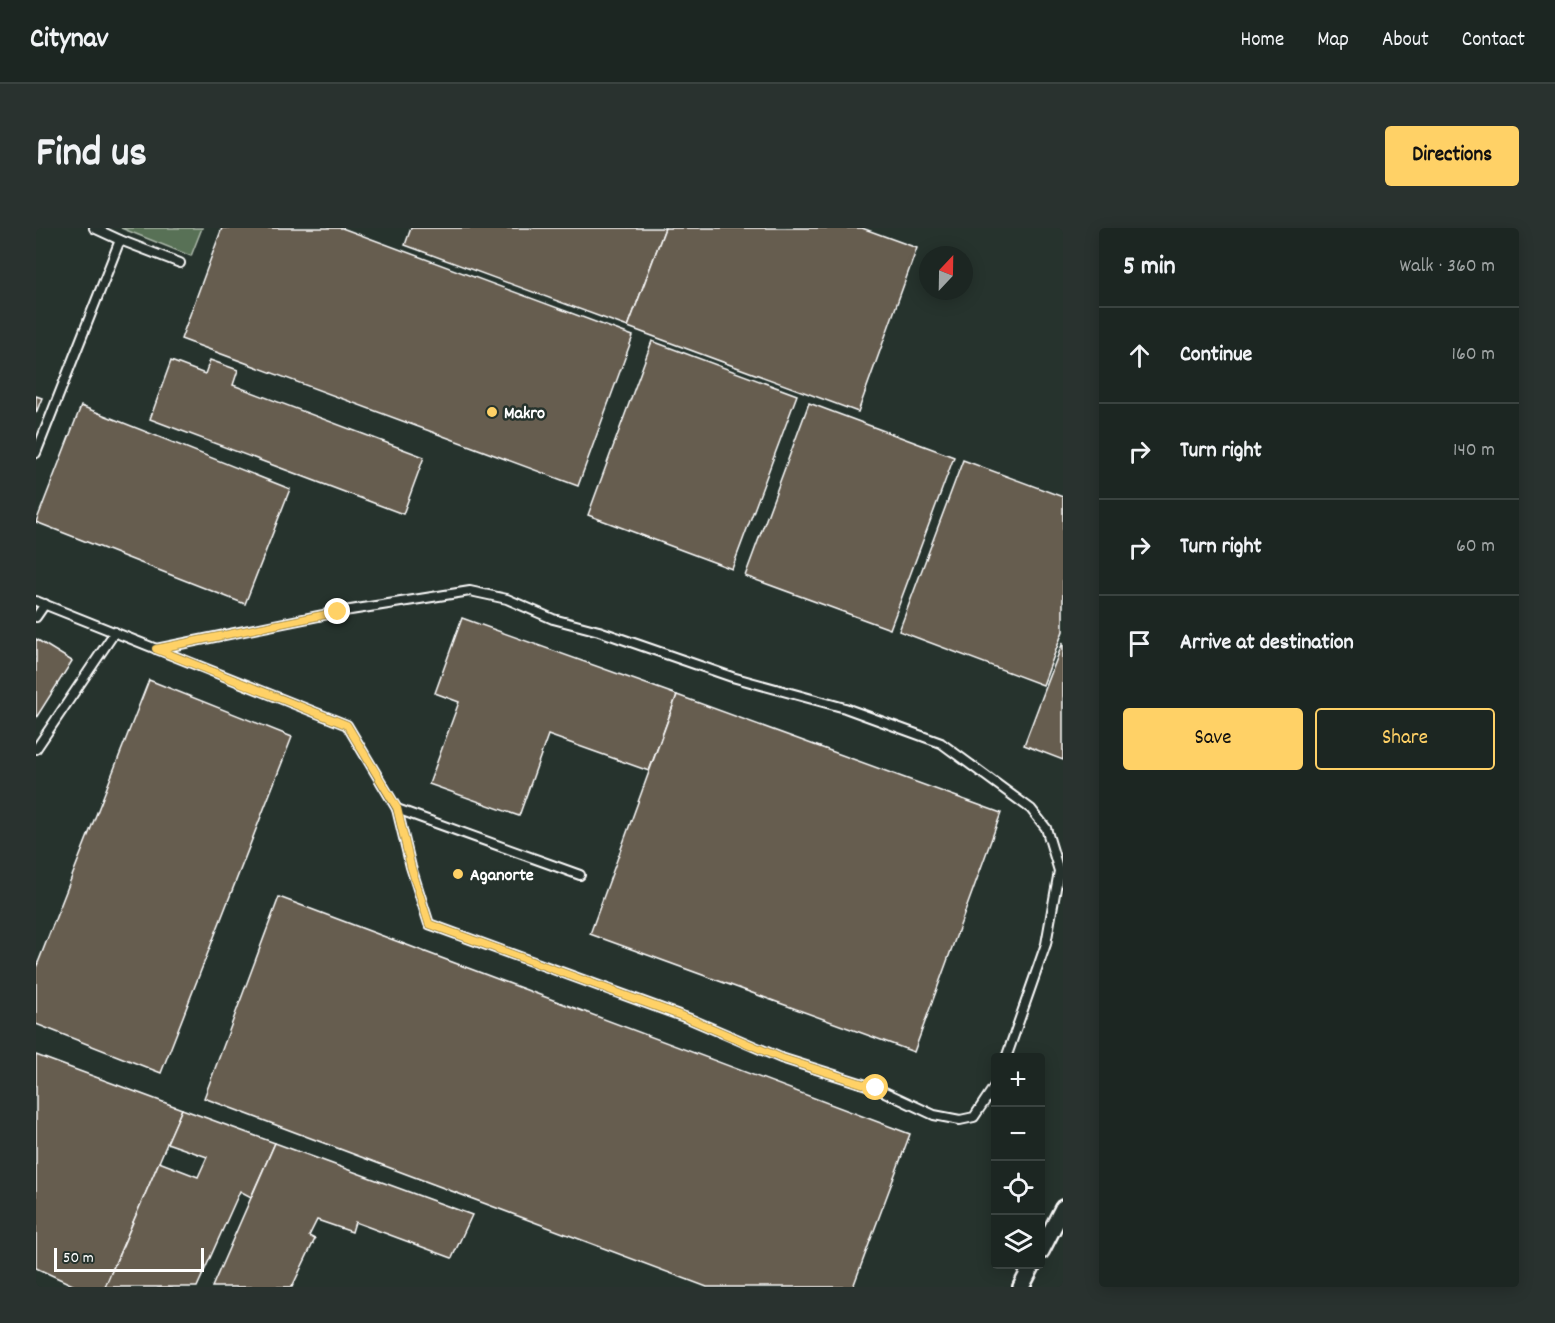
<!DOCTYPE html>
<meta charset="utf-8">
<style>
:root{--surface:#1c2622;--page:#29322f;--text:#f1f3f6;--muted:#a0a5a5;--line:#3a4340;--accent:#ffd166}
body{margin:0;font-family:Dekko,sans-serif;background:var(--page);color:var(--text)}
.controls{position:absolute;right:18px;bottom:18px;display:grid;overflow:hidden;border-radius:6px;box-shadow:0 3px 15px #0003}
.controls button{width:54px;height:54px;display:grid;place-items:center;padding:0;border:0;border-bottom:2px solid var(--line);background:var(--surface);color:var(--text);font:30px sans-serif}
.compass{position:absolute;left:883px;top:18px;width:54px;height:54px;border-radius:50%;background:var(--surface);box-shadow:0 3px 15px #0003;rotate:22deg}
.scale{position:absolute;left:18px;bottom:15px;width:150px;box-sizing:border-box;padding-left:6px;border:3px solid #fff;border-top:0;font-size:16px;line-height:21px;white-space:nowrap;color:#fff;-webkit-text-stroke:4px #26332d;paint-order:stroke}
.stop{position:absolute;width:18px;height:18px;margin:-14px;border:4px solid #ffd166;border-radius:50%;background:#fff}
.stop.end{background:#ffd166;border-color:#fff;box-shadow:0 2px 6px #0008}
.list{margin:0;padding:0;list-style:none}
h2{display:flex;justify-content:space-between;align-items:center;height:78px;margin:0;padding:0 24px;font-size:26px}
h2 small{font-size:20px;font-weight:400;color:var(--muted)}
.list li{display:grid;grid-template-columns:39px 1fr auto;gap:18px;align-items:center;box-sizing:border-box;height:96px;padding:0 24px;border-top:2px solid var(--line)}
.list b{display:block;font-size:22px;white-space:nowrap}
.list em{font-size:20px;font-style:normal;color:var(--muted)}
.actions{display:flex;gap:12px;padding:18px 24px}
.actions a{flex:1;padding:14px 0;border:2px solid var(--accent);border-radius:6px;text-align:center;font-size:21px;color:var(--accent)}
.actions .main{background:var(--accent);color:#111}
.icon{flex:none;width:33px;height:33px;fill:none;stroke:currentColor;stroke-width:2;stroke-linecap:round;stroke-linejoin:round}
.map{position:relative;flex:none;width:1027px;height:1059px;overflow:hidden;border-radius:6px}
header{display:flex;align-items:center;gap:36px;box-sizing:border-box;height:84px;padding:0 30px;background:var(--surface);border-bottom:2px solid var(--line)}
header strong{font-size:28px}
nav{display:flex;gap:33px;margin-inline-start:auto;font-size:21px}
.intro{display:flex;align-items:center;justify-content:space-between;box-sizing:border-box;height:144px;padding:0 36px}
h1{margin:0;font-size:42px}
.button{padding:15px 27px;border-radius:6px;background:var(--accent);color:#111;font-size:21px;font-weight:700}
main{display:flex;gap:36px;padding:0 36px}
aside{flex:1;background:var(--surface);border-radius:6px;box-shadow:0 3px 15px #0003}
.map>svg:first-child{display:block}
</style>
<header>
<strong>Citynav</strong>
<nav><a>Home</a><a>Map</a><a>About</a><a>Contact</a></nav>
</header>
<div class="intro"><h1>Find us</h1><a class="button">Directions</a></div>
<main>
<div class="map">
<svg width="1027" height="1059" viewBox="0 0 1027 1059">
<rect width="100%" height="100%" fill="#26332d"/>
<filter id="ink" filterUnits="userSpaceOnUse"><feTurbulence type="fractalNoise" baseFrequency=".0167" numOctaves="2"/><feDisplacementMap in="SourceGraphic" scale="12" xChannelSelector="R" yChannelSelector="G"/><feConvolveMatrix kernelMatrix="1 2 1 2 8 2 1 2 1" color-interpolation-filters="sRGB"/></filter>
<g filter="url(#ink)">
<path fill="#587156" stroke="#acb8aa" stroke-width="1.5" d="M85,0H166L155,28Z"/>
<g fill="#665d4f" stroke="#fff" stroke-width="1.5">
<path d="M186,0H306L597,108L542,258L145,111Z"/>
<path d="M375,0H629L592,99L369,17Z"/>
<path d="M629,0H826L881,20L822,184L592,99Z"/>
<path d="M616,113L761,167L696,341L552,287Z"/>
<path d="M174,132L202,142L197,157L388,229L367,286L114,191L135,133L169,146Z"/>
<path d="M0,168L6,170L0,185Z"/>
<path d="M773,175L918,229L854,401L709,348Z"/>
<path d="M45,178L254,261L209,376L0,294Z"/>
<path d="M927,232L1027,269V403L1007,457L863,403Z"/>
<path d="M426,390L641,467L613,543L512,507L483,588L393,556L423,474L399,465Z"/>
<path d="M0,411L36,433L0,490Z"/>
<path d="M1027,414V532L988,517Z"/>
<path d="M113,452L256,509L125,845L0,796V740Z"/>
<path d="M641,467L965,585L878,824L554,706Z"/>
<path d="M243,669L874,906L817,1059H671L168,870Z"/>
<path d="M0,827L146,881L69,1059H41L0,1040Z"/>
<path d="M146,881L239,915L215,969L204,963L161,1059H69L123,934L162,949L171,929L131,915Z"/>
<path d="M239,915L436,987L416,1030L319,994L316,1004L281,992L273,1008L279,1011L256,1059H176Z"/>
</g>
<g fill="none" stroke-linecap="round" stroke-linejoin="round">
<g stroke="#fff" stroke-width="12">
<g id="service">
<path d="M58,0L84,12L144,35"/>
<path d="M0,225L84,12"/>
<path d="M0,373L311,497L361,581L375,639L393,696L654,791L745,830L840,860L898,887L924,892L938,889L960,856"/>
<path d="M0,389L9,376"/>
<path d="M120,421L302,384L434,363L471,371L517,391L563,403L696,449L809,480L905,515L995,581L1010,600L1023,643L1010,716L970,830"/>
<path d="M0,521L79,404"/>
<path d="M361,581L544,647"/>
</g>
</g>
<g stroke="#fff" stroke-width="20">
<g id="minor">
<path d="M1005,1023L1027,980"/>
<path d="M985,1059L997,1036"/>
</g>
</g>
<use href="#service" stroke="#26332d" stroke-width="8"/>
<use href="#minor" stroke="#26332d" stroke-width="15"/>
</g>
</g>
<g fill="none" stroke-linecap="round" stroke-linejoin="round" filter="url(#ink)">
<path stroke="#ffd166" stroke-width="8" d="M302,384L120,421L311,497L361,580L375,639L393,696L654,791L745,830L840,860"/>
</g>
<g fill="#ffd166" stroke="#26332d" stroke-width="2">
<circle cx="456" cy="184" r="6"/>
<circle cx="422" cy="646" r="6"/>
</g>
<g text-anchor="middle" stroke-width="5" stroke-linejoin="round" paint-order="stroke">
<g font-size="18" font-weight="bold" fill="#fff" stroke="#26332d" text-anchor="start">
<text x="468" y="190">Makro</text>
<text x="434" y="652">Aganorte</text>
</g>
</g>
</svg>
<div class="controls">
<button>+</button>
<button>−</button>
<button><svg class="icon" aria-label="locate" viewBox="0 0 24 24"><circle cx="12" cy="12" r="6"/><path d="M12 2v4M12 18v4M2 12h4M18 12h4"/></svg></button>
<button><svg class="icon" aria-label="layers" viewBox="0 0 24 24"><path d="M12 4l9 5-9 5-9-5zM3 14l9 5 9-5"/></svg></button>
</div>
<svg class="compass" viewBox="-18 -18 36 36"><path d="M0-13l5 13h-10z" fill="#e53935"/><path d="M0 13l5-13h-10z" fill="#a0a5a5"/></svg>
<div class="scale">50 m</div>
<div class="stop" style="left:840px;top:860px"></div>
<div class="stop end" style="left:302px;top:384px"></div>
</div>
<aside>
<h2>5 min<small>Walk · 360 m</small></h2>
<ul class="list">
<li><svg class="icon" aria-label="ahead" viewBox="0 0 24 24"><path d="M12 20V5M6 11l6-6 6 6"/></svg><div><b>Continue</b></div><em>160 m</em></li>
<li><svg class="icon" aria-label="right" viewBox="0 0 24 24"><path d="M7 20v-9h11M14 6l5 5-5 5"/></svg><div><b>Turn right</b></div><em>140 m</em></li>
<li><svg class="icon" aria-label="right" viewBox="0 0 24 24"><path d="M7 20v-9h11M14 6l5 5-5 5"/></svg><div><b>Turn right</b></div><em>60 m</em></li>
<li><svg class="icon" aria-label="arrive" viewBox="0 0 24 24"><path d="M6 21V4h12l-3 4 3 4H6"/></svg><div><b>Arrive at destination</b></div></li>
</ul>
<div class="actions"><a class="main">Save</a><a>Share</a></div>
</aside>
</main>
